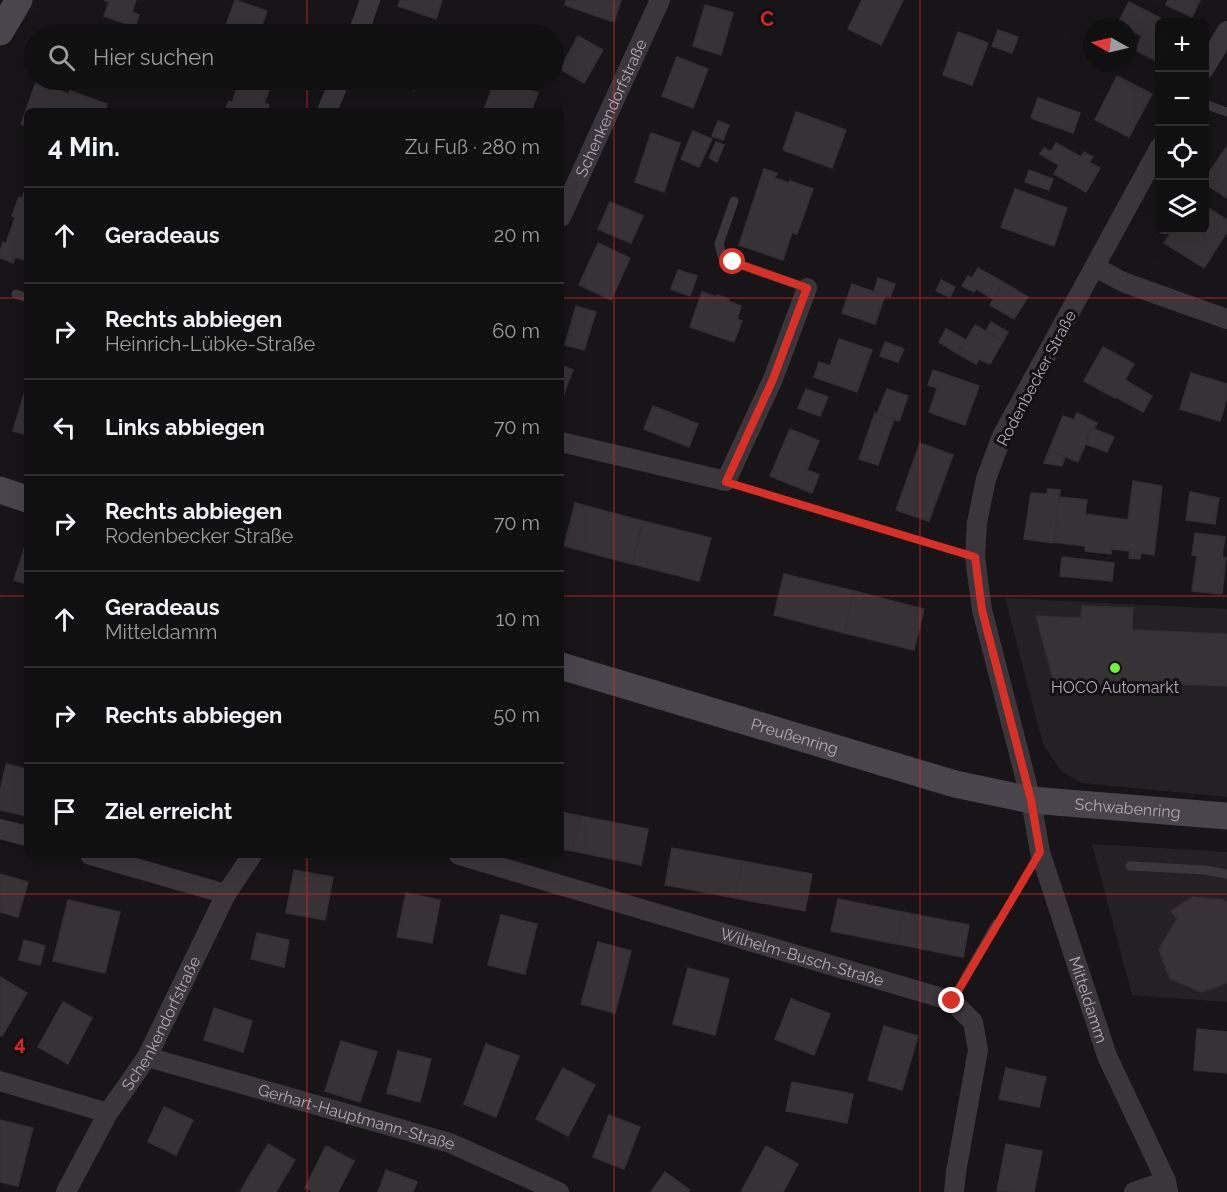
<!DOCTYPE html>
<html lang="de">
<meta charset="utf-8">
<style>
:root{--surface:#111011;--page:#1a191a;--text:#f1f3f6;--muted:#9c9d9f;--line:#303031}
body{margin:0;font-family:Raleway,sans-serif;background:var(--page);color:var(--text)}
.controls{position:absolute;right:18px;top:18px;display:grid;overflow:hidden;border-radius:9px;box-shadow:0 6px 24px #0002}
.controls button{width:54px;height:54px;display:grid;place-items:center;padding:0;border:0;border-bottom:2px solid var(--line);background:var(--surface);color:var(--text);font:30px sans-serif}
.compass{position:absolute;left:1083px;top:18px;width:54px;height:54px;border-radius:50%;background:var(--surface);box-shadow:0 6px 24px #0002;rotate:278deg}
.stop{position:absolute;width:18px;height:18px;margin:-14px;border:4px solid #d93025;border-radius:50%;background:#fff}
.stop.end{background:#d93025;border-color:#fff;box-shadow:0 2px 6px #0008}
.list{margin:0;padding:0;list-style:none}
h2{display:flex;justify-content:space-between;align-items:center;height:78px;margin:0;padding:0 24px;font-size:26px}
h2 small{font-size:20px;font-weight:400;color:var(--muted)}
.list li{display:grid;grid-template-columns:39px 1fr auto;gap:18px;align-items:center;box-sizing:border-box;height:96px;padding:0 24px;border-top:2px solid var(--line)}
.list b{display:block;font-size:22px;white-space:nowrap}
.list p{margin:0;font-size:20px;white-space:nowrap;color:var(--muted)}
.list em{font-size:20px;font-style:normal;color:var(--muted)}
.icon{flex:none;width:33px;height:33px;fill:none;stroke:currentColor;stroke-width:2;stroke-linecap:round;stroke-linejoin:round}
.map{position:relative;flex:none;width:1227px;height:1192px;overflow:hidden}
.search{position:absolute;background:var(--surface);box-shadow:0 6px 24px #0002;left:24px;top:24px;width:540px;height:66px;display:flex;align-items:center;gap:15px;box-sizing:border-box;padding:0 21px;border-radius:33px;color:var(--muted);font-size:22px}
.panel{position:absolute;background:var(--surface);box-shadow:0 6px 24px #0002;left:24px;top:108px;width:540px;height:750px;border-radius:9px}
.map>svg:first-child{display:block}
</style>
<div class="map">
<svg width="1227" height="1192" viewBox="0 0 1227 1192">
<rect width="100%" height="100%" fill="#171517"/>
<g fill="#242124">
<path d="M1005,598L1227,609V797L1082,783L1061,771L1043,744Z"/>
<path d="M1092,844L1227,852V1002L1132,995Z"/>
</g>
<g fill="#363236" stroke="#332f33" stroke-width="1.5">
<path d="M104,0H136L132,12L139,15L135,27L104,16L109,2Z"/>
<path d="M235,0L267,11L259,34H223Z"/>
<path d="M400,0H442L436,19L398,6Z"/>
<path d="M566,0H621L614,22L565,5Z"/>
<path d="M862,0H903L881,45L848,29Z"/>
<path d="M1168,0H1200L1192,17L1166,5Z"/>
<path d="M1129,2L1168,22H1160V63L1135,50L1142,36L1128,29V27H1125L1118,23Z"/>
<path d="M705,5L733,13L721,55L693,46Z"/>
<path d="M998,30L1018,37L1012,53L992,46Z"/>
<path d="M958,32L988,43L972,85L943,75Z"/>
<path d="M578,36L603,50L584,83L560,69Z"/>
<path d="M677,57L708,69L693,108L662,96Z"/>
<path d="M1117,76L1152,94L1129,137L1095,120Z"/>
<path d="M240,80H257L271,85L264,103L269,105L267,111H225L229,101L232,102Z"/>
<path d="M384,80H417L414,90Z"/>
<path d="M496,80H505L538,93L531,111H483Z"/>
<path d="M36,82L69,94L70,91L107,104L105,111H27V126L21,124Z"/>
<path d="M1038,98L1080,113L1073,133L1031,118Z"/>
<path d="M796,112L846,130L832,168L783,150Z"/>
<path d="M718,121L729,125L723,140L712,136Z"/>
<path d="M693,131L712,139L699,167L681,159Z"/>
<path d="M651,133L680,143L664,192L635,182Z"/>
<path d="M716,142L724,145L717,162L709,158Z"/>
<path d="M1056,143L1081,157L1084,152L1093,157L1089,162L1100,168L1086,192L1054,174L1059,165L1040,154L1044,148L1051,152Z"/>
<path d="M1227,146V198L1204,183V180Z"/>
<path d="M764,169L777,173L775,178L789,183L790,181L813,189L797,234L792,232L783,260L739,245Z"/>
<path d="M1029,170L1053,179L1049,190L1025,182Z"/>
<path d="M27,185V261L15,257L13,263L0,258V251L3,242L6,243L15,218L12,216L19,197L22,198Z"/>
<path d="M1015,189L1067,208L1054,246L1001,227Z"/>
<path d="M610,202L643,216L631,243L598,229Z"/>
<path d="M1208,208L1227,220V232L1204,268L1164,243L1173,230H1204V213Z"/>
<path d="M598,243L630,258L611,300L579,285Z"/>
<path d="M978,268L1003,282L993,299L976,289L974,292L962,286L968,276L972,278Z"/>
<path d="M678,270L697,276L690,296L671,289Z"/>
<path d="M878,278L895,284L890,297L874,292Z"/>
<path d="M941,280L955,287L950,297L936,291Z"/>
<path d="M1003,282L1028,297L1014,319L990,305Z"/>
<path d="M852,284L885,296L875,324L842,313Z"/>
<path d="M702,292L717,297V295L729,299L728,301L741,306L737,319L742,321L734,342L690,327Z"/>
<path d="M576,306L596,312L584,350L565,345Z"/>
<path d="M991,322L1008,332L1003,341L986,331Z"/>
<path d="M975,325L1003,341L990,364L979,359L976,364L958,354Z"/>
<path d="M946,329L966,340L958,354L939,342Z"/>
<path d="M839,339L872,350L857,392L814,377L819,362L830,366Z"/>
<path d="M885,342L904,349L898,362L880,356Z"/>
<path d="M1103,347L1134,364L1125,380L1152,396L1143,412L1116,397L1115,398L1084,381Z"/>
<path d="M561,365L573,370L561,402Z"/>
<path d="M933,370L979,386L965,425L929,412L937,388L928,385Z"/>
<path d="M1191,373L1227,384V398L1220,421L1180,409Z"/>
<path d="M806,389L828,397L820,416L798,408Z"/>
<path d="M887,389L908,396L899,421L877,414Z"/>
<path d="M24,394L27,395V435L13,431Z"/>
<path d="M653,406L698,424L689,447L644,429Z"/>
<path d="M875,413L894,419L878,465L859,459Z"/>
<path d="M1077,413L1097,423L1094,429L1092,428L1078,462L1049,450L1063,416L1074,420Z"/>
<path d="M1092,428L1114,437L1107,452L1086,444Z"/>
<path d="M790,429L819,441L807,470L819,475L812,493L770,476Z"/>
<path d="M920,443L953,455L929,521L896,510Z"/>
<path d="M1049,450L1065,457L1062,466L1044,463Z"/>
<path d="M1133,481L1162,486L1154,555L1141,553L1140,559L1129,558L1130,551L1112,549L1111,554L1085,551V546L1053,542L1059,497L1087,500L1085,514L1128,520Z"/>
<path d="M1048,489L1060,490L1053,543L1024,539L1031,493L1047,494Z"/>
<path d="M1190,492L1219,498L1215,524L1186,520Z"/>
<path d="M575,503L643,521L632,564L564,546Z"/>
<path d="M643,521L711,538L699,581L632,564Z"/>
<path d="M1195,533L1225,537L1222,557L1226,558L1222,594L1192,591L1197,556L1192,555Z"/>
<path d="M27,540V584L14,580Z"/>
<path d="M1062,557L1114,563L1112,581L1060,576Z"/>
<path d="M784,574L854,591L844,633L774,615Z"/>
<path d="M854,591L924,609L914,650L844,633Z"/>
<path d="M1082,606L1133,608L1132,630L1227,634V686L1102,681V684L1054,682L1036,616L1081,618Z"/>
<path d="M6,764L27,769V816L0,810V792Z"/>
<path d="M561,812L580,816L573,851L561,849Z"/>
<path d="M580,816L648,829L641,865L573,851Z"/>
<path d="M672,848L742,861L735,898L665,885Z"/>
<path d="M742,861L812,874L805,911L735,898Z"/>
<path d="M294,870L333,877L325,920L286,913Z"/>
<path d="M0,874L28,882L18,917L0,912Z"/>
<path d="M406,893L440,900L432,943L397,937Z"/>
<path d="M1193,897L1223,900L1227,902V983L1202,992L1170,979L1159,949L1177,919L1171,911Z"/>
<path d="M838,899L903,912L897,944L831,931Z"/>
<path d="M68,900L120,912L105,973L53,961Z"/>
<path d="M903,912L969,925L963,957L897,944Z"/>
<path d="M501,915L537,924L525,974L488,965Z"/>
<path d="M257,933L289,940L284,967L251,959Z"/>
<path d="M24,940L45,946L40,965L19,960Z"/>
<path d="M598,942L631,951L615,1013L581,1004Z"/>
<path d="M688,968L729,979L715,1035L673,1024Z"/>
<path d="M0,977L27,993L2,1036L0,1035Z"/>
<path d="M791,999L830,1014L814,1055L775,1039Z"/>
<path d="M63,1002L92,1018L68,1064L38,1047Z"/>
<path d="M214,1008L252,1021L243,1052L204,1040Z"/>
<path d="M884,1026L918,1036L902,1090L868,1080Z"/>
<path d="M1197,1029L1227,1032V1073L1194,1070Z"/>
<path d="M341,1041L377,1052L360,1102L325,1091Z"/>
<path d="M486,1044L519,1056L496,1117L464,1104Z"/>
<path d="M398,1051L431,1059L420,1102L387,1093Z"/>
<path d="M563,1068L595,1085L568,1136L536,1119Z"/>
<path d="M1006,1068L1046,1077L1039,1107L999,1099Z"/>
<path d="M792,1082L853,1094L847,1123L786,1111Z"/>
<path d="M164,1107L193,1120L176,1155L148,1142Z"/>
<path d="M609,1115L640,1127L624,1169L593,1157Z"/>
<path d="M0,1120L33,1128L18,1186L0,1182Z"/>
<path d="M268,1144L295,1160L276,1192H240Z"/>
<path d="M1006,1144L1042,1151L1034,1192L997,1191Z"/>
<path d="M326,1146L354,1161L338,1192H313L305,1188Z"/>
<path d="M766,1146L798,1164L783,1192H741Z"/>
<path d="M386,1170L417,1182L413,1192H378Z"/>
<path d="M665,1172L690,1190L688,1192H651Z"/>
</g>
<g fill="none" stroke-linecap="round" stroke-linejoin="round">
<g stroke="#413c43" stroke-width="4" stroke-dasharray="3 4.5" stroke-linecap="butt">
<path d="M744,487L955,551"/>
<path d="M1004,911L1025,876"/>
</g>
<g stroke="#3b363c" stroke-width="9">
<path d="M1204,104L1227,112"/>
<path d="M734,201L719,244L722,256L733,262L807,288"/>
<path d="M16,294L27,298"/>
<path d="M1130,866L1205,870L1227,874"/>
<path d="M952,1001L996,924"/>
</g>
<g stroke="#3b363c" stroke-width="20">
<path d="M358,34L370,0"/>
<path d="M1204,69L1227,31"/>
<path d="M327,111L340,80"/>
<path id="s1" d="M1160,147L1002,436L986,479L977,523L975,557L982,610L1031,800L1040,852L1107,1056L1166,1181L1168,1192"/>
<path id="s2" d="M561,217L660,0"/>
<path d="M1095,267L1123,282L1227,319"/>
<path d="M561,442L726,481L773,379L807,288"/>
<path d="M0,829L27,836"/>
<path d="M90,855L226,894"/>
<path id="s3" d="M459,855L952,1001L973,1022L978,1050L956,1172L954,1192"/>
<path id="s4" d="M147,1057L450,1143L559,1192"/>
<path d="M0,1081L108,1113"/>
<path id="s5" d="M66,1192L108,1113L147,1057L226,894L252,855"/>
<path d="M1134,1192L1166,1181"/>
</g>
<g stroke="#4a444c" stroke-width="27">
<path d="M0,32L19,0"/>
<path d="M0,490L27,499"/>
<path id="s6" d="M561,666L955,784L1031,800L1227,816"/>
</g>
</g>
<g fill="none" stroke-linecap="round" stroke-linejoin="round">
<path stroke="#d93025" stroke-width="8" d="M733,262L807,288L773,379L726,482L975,557L982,610L1031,800L1040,852L952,1001"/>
</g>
<path fill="none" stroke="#d62828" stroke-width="1.5" stroke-opacity="0.55" d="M307,0V34M614,0V1192M920,0V1192M307,80V111M0,298H27M561,298H1227M0,596H27M561,596H1227M307,855V1192M0,894H1227"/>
<circle fill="#72f332" stroke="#121012" stroke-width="2" cx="1115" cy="668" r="6"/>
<g text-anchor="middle" stroke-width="6" stroke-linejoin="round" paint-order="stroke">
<g font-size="16" fill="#b3a7b7" stroke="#121012">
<text dy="6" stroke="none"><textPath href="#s2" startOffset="120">Schenkendorfstraße</textPath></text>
<text transform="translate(1036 378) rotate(-62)" y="6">Rodenbecker Straße</text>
<text dy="6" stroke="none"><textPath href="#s6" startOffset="244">Preußenring</textPath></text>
<text dy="6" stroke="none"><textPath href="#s6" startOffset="586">Schwabenring</textPath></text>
<text dy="6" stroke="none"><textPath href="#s3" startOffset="358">Wilhelm-Busch-Straße</textPath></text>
<text dy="6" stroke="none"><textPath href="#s1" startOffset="912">Mitteldamm</textPath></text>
<text dy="6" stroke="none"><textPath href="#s5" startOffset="194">Schenkendorfstraße</textPath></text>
<text dy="6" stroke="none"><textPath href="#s4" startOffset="218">Gerhart-Hauptmann-Straße</textPath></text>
</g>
<g font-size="16" fill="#b3a7b7" stroke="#121012">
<text x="1115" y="693">HOCO Automarkt</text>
</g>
</g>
<g font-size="20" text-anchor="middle" font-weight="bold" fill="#d62828" stroke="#121012" stroke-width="6" stroke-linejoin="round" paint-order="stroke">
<text x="767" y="26">C</text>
<text x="20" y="1050">4</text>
</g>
</svg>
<div class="controls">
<button>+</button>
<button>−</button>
<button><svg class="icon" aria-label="locate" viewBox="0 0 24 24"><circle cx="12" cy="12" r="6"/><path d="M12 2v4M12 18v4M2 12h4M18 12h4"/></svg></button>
<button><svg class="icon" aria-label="layers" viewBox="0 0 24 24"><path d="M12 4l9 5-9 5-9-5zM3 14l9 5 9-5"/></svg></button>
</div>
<svg class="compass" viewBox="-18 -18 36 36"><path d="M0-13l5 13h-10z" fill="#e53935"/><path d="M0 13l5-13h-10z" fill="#9c9d9f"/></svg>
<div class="stop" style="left:733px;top:262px"></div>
<div class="stop end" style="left:952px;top:1001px"></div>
<div class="search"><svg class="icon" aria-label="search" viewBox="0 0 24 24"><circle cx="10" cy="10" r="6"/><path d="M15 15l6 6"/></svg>Hier suchen</div>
<section class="panel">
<h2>4 Min.<small>Zu Fuß · 280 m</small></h2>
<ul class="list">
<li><svg class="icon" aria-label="ahead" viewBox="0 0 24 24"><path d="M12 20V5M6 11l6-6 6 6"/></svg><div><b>Geradeaus</b></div><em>20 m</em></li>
<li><svg class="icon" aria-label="right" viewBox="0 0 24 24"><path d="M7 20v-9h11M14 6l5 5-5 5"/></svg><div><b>Rechts abbiegen</b><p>Heinrich-Lübke-Straße</p></div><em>60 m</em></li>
<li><svg class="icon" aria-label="left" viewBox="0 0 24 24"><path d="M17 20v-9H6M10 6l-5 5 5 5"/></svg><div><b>Links abbiegen</b></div><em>70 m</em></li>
<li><svg class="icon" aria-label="right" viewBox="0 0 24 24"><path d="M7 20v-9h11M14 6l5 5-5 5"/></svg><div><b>Rechts abbiegen</b><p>Rodenbecker Straße</p></div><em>70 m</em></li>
<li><svg class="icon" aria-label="ahead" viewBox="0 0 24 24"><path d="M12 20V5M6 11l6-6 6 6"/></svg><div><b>Geradeaus</b><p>Mitteldamm</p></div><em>10 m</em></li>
<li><svg class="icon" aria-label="right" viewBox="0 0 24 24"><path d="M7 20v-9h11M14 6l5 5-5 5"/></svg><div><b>Rechts abbiegen</b></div><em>50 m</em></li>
<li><svg class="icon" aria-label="arrive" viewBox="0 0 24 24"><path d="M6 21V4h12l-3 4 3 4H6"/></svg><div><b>Ziel erreicht</b></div></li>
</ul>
</section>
</div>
